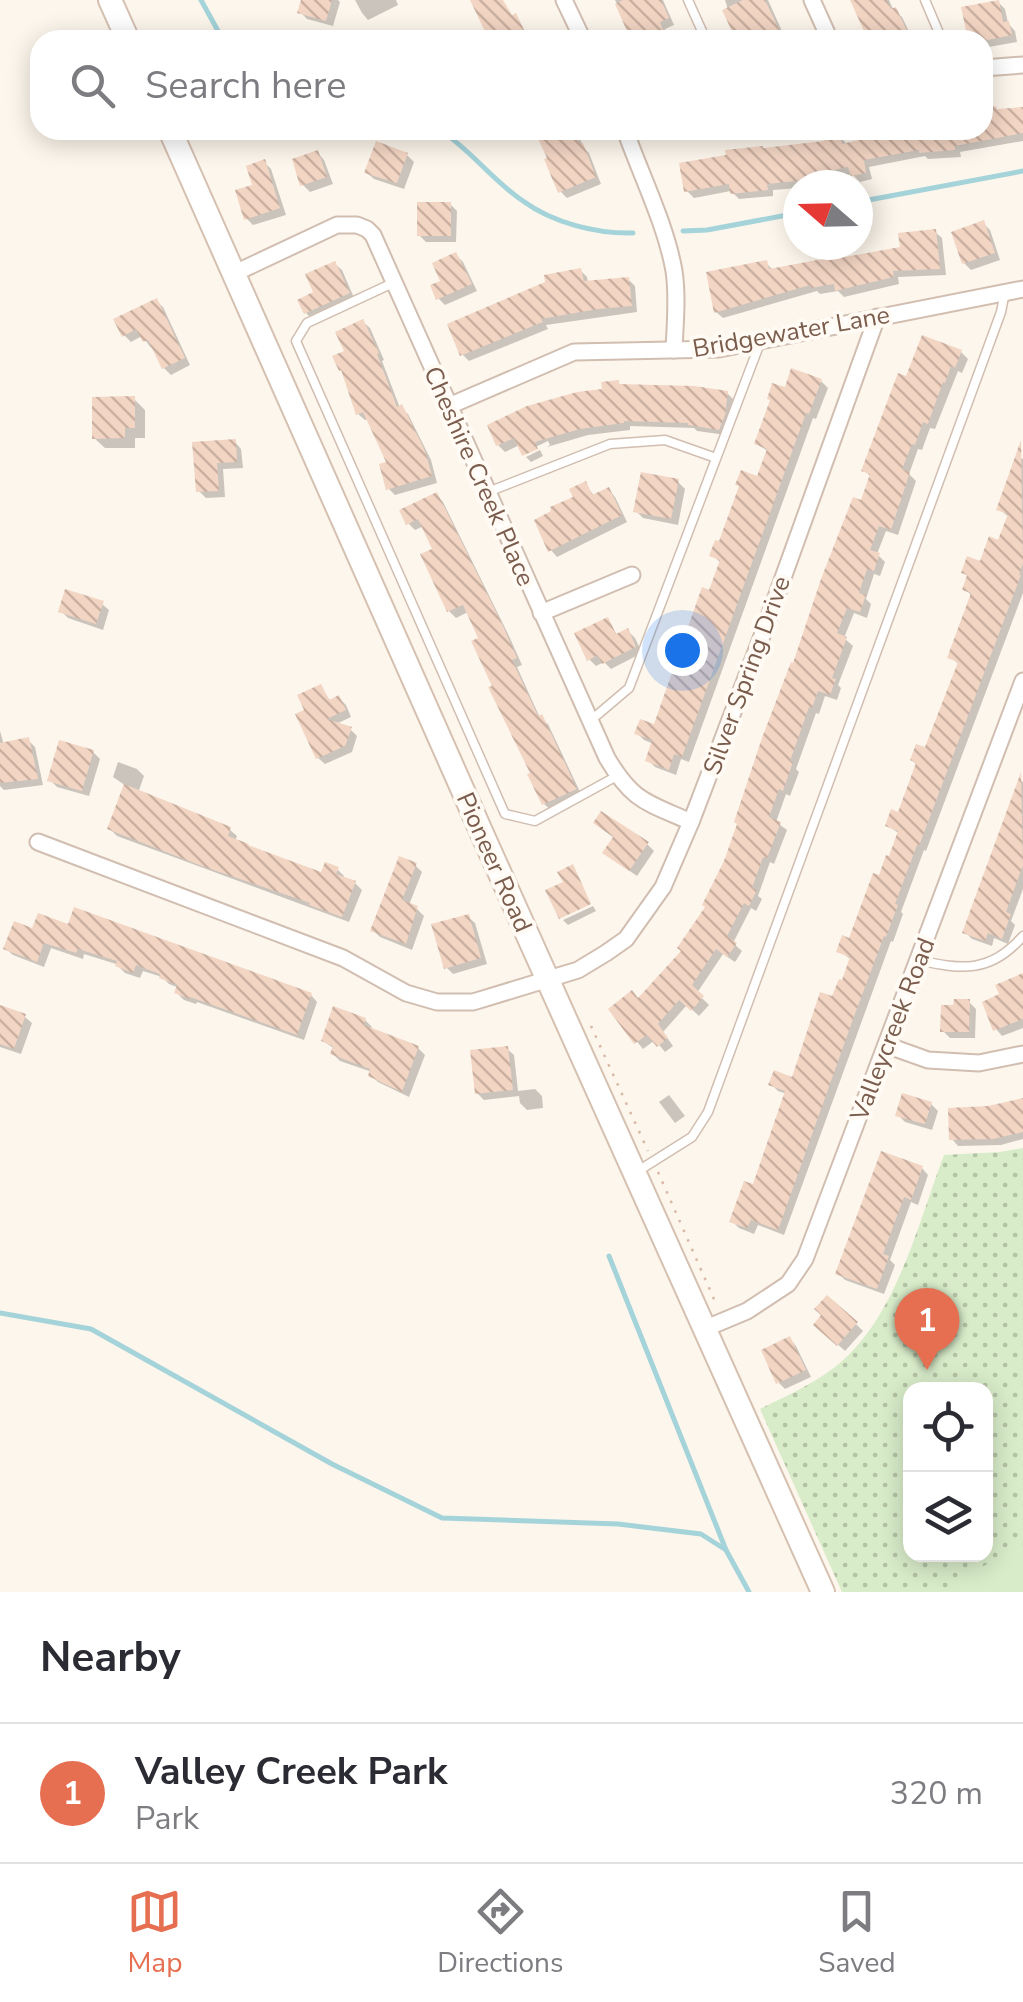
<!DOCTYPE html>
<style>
:root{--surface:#fff;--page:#f7f7f7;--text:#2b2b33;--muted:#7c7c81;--line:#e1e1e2;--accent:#e76f51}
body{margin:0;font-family:"Nunito Sans",sans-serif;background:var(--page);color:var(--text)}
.controls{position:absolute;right:30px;bottom:30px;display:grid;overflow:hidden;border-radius:20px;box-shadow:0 5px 25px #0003}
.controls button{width:90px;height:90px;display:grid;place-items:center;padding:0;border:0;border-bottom:2px solid var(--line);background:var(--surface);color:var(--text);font:50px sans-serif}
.compass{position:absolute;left:783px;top:170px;width:90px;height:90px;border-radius:50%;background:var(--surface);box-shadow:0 5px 25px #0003;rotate:290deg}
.you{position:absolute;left:682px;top:650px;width:35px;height:35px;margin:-25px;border:8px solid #fff;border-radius:50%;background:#1a73e8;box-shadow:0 0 0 15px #1a73e833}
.badge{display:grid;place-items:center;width:65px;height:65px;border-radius:50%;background:var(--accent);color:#fff;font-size:32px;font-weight:700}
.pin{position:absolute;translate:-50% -82px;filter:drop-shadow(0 2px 5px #0008)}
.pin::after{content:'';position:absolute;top:52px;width:35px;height:30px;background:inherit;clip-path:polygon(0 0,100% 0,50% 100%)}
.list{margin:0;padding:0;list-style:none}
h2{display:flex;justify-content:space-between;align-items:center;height:130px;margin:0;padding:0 40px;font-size:42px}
h2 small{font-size:32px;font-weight:400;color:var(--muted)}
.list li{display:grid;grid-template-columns:65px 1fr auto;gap:30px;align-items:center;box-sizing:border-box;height:140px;padding:0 40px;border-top:2px solid var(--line)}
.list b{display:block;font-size:38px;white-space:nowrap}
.list p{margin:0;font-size:32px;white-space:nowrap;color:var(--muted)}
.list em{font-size:32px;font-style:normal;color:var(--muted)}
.icon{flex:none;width:55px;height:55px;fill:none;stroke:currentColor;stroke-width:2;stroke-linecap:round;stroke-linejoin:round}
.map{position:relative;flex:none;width:1023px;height:1592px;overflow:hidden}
.search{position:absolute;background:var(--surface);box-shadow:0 5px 25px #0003;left:30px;right:30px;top:30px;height:110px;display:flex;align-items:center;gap:25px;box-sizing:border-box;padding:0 35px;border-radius:30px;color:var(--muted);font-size:38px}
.sheet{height:270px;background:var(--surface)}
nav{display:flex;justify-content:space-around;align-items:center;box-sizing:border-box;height:140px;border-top:2px solid var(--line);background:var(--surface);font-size:28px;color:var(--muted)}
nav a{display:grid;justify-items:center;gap:5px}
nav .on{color:var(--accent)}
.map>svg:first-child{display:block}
</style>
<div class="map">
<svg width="1023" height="1592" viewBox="0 0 1023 1592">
<defs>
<pattern id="grass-dots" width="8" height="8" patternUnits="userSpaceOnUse" patternTransform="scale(2.5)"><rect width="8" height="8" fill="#d8ecc9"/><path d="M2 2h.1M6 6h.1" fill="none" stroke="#b4c2a5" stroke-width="1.8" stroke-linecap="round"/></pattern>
<pattern id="building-back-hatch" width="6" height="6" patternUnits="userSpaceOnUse" patternTransform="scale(2.5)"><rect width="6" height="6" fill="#f3d5c3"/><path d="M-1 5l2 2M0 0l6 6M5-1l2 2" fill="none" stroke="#cab0a1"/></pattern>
</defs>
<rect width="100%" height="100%" fill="#fdf6ec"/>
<path fill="url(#grass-dots)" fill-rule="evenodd" d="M1023,1148V1592H842L760,1409C786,1396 812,1385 835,1367C896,1319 917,1226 944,1155L1000,1152ZM910,1390H986V1554H910Z"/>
<path fill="#d8ecc9" d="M1023,1548V1592H953C969,1569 998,1559 1023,1548Z"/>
<g fill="#0003">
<path d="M304,0H338L340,2L333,26L307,19L300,12Z"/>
<path d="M355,0H396L398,5L368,20L362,13Z"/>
<path d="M615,0H663L674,25L665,29L669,40H634Z"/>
<path d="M725,0H768L786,40H738Z"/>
<path d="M853,0H889L894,11L902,17L913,40H871Z"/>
<path d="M998,2L1005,9L1008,23L1015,31L1017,42L983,48V40H970Z"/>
<path d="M1023,109V141L960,152L961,157L928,159L925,156L869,167L872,179L860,182L852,174L821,181V185H798V188L773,190V196L739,199L731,191L694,198L687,191L827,144L839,136L846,143L880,138L886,130H983V111Z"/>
<path d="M538,130H576L584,148L589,153L601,184L567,198L560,191L550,159Z"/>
<path d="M318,153L324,160L333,184L310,192L303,185Z"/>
<path d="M407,155L414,162L404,189L374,179L367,173Z"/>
<path d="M264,162L271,169L286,215L253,225L246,218Z"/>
<path d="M450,204L457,211L456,242H426L419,235Z"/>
<path d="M983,223L990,230L1000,260L971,270L964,263Z"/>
<path d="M935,232L942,238L946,275L898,277L899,284L844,297L838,291L820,294L817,291L723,318L716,312L766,263L774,271L902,249Z"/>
<path d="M456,255L463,262L477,291L445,305L438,298Z"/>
<path d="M335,264L342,270L355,300L313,320L306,313Z"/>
<path d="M580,270L587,277L588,283L628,279L635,286L637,312L546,325L548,329L469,361L462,354Z"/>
<path d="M156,301L163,307L190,365L171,375L164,368L154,346L151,348L142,336L131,342L124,335Z"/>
<path d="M363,322L370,328L384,360L382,361L400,408L408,414L431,460L437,483L395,495L388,488L390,464L369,419L365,420L358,414L344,373L341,370L347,352Z"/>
<path d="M961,352L968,359L962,373L958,371L935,429L930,428L922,450L918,449L909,474L916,481L898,535L886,531L877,554L885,562L880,576L874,574L866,599L871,604L867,618L854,613L844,638L853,646L838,685L841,688L837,700L825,696L819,714L816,713L796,769L799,772L790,796L786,794L776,822L787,830L774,864L770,862L758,896L762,899L756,911L751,908L733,943L742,951L735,962L723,954L697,993L709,1005L699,1016L687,1005L663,1032L673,1046L665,1052L655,1040L643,1049L611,1010L638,1001L684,951L708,907L872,478L864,470L908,379Z"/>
<path d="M821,381L828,388L816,419L813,418L689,762L681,759L676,775L655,767L648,760L654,744L644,740L637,733L656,727L721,563L712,555L759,479L769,452L757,444L786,390Z"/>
<path d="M618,382L622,387L727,393L734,400L731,422L726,435L697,431L694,428L630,426V430L588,435L547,447L550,445L548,441L523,453L520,445L505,452L498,445Z"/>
<path d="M134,399L145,410V438H135V448H105L94,438Z"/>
<path d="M235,442L241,449L243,468L223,469L225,497L206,498L199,491L195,445Z"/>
<path d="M540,450L543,456L531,462L526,457Z"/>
<path d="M1018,457L1023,459V593L926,851L924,850L901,912L903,914L893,942L891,941L784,1235L758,1225L754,1234L739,1228L732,1221L754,1187L787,1094L778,1091L771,1084L793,1080L844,983L852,960L839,951L851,941L891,859L900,834L888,826L899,815L917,765L912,760L927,750L960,665L950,657L973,597L965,589L969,578L964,572L981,564L1000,543L1009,517L999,509Z"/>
<path d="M678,482L685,489L678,525L643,518L636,511Z"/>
<path d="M585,484L595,497L609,490L615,497L627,522L557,557L551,550Z"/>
<path d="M436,495L443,502L509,636L522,665L517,667L540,718L548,724L582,796L551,810L544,804L495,687L481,639L468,612L456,618L449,611L435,550L424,526L415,530L408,523Z"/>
<path d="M102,604L109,610L103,630L68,618L61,611Z"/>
<path d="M607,620L618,636L628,631L635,638L642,653L611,669L604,662L596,666L589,659Z"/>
<path d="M321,687L331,702L339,698L346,705L351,717L336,724L350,729L357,736L352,752L325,764L318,758L307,711Z"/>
<path d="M0,731L4,745L28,740L35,747L43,785L4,790L0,786Z"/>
<path d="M93,752L100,759L89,796L57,787L50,780Z"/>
<path d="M118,762L137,769L144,776L138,793L230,830L237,836L235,841L323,875L337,869L344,876L343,879L355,883L362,890L349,922L117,836L110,829L126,786L113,777Z"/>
<path d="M1021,781L1023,782V889L1011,921L1015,925L1008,944L994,938L992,946L972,939L965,932Z"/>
<path d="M647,844L654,851L637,876L612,859Z"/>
<path d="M415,865L422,872L409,905L417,909L424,916L412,950L380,937L373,930Z"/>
<path d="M593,906L596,911L568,925L563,920Z"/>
<path d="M468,917L475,923L487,964L453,974L446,967Z"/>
<path d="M34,931L311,995L317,1002L304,1040L197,1002L196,1004L184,1000L177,993L179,988L169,984L162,977L143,971L140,978L125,973L116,964L84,954L83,959L51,948L44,967L13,955L6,949Z"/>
<path d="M1002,996L1023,1002V1028L1002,1036L996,1029Z"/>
<path d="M969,1002L976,1009L975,1038H950L943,1031Z"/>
<path d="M0,1007L25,1017L32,1023L21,1054L0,1047Z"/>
<path d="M365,1020L372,1027L370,1031L418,1048L425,1055L409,1097L378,1082L371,1075L372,1072L340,1061L333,1054L335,1049L323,1041Z"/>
<path d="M507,1049L514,1055L518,1091L535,1089L542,1096L543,1108L527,1110L520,1103L519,1096L484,1100L477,1093Z"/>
<path d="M669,1095L685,1116L675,1123L659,1102Z"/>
<path d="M1023,1101V1139L1001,1145L958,1146L952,1139L988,1109Z"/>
<path d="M931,1104L938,1111L932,1130L905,1122L898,1115Z"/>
<path d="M922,1168L928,1175L918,1205L911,1202L890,1260L895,1265L884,1294L845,1280L838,1273Z"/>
<path d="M856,1324L863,1331L845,1351L823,1331Z"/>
<path d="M790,1339L796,1346L811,1377L785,1389L778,1382Z"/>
</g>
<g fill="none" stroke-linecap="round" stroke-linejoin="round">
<g stroke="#a5d3da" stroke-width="5">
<path d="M201,0L223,40"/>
<path d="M440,130C471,150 493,181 523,201C553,223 597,234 633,233"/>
<path d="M858,202L1023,171"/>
<path d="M683,231L707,230L798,213"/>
<path d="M609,1256L726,1550L749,1592"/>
<path d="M0,1313L91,1329L332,1464L442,1518L618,1524L701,1534L726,1550"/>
</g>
</g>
<g fill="url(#building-back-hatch)">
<path d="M301,0H332L326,21L297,13Z"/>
<path d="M470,0H503L512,15L516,13L529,40H489Z"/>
<path d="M623,0H661L669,18L660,22L667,40H631L615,4Z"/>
<path d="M743,0H765L784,40H736L722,10Z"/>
<path d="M850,0H887L891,9L896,7L911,40H868Z"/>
<path d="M999,0L1003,22L1009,21L1012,35L988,40H968L961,7Z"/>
<path d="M996,106L997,109L1023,107V133L955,146V150L919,153V150L864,160L866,173L851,176L848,167L815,174L816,179L767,184L768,190L730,194L729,184L684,192L679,163L726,155L725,150L763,146V148L824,141L823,138L840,134L842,144L877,136L876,130H983V108Z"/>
<path d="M534,130H574L580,144L583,143L596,177L558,193L544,159L547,158Z"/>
<path d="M376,141L408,153L397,183L364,173Z"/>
<path d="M318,150L327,177L300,186L292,159Z"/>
<path d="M265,159L280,208L244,220L235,190L252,185L246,166Z"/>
<rect x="417" y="202" width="34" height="34"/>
<path d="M984,220L995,253L962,264L951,232Z"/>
<path d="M936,229L940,269L893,271L894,277L835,291L834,284L811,288L810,285L714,313L706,272L767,260L769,269L844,255L845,257L900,247L898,233Z"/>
<path d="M456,252L472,284L436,300L430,285L440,281L432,263Z"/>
<path d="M335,261L350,293L304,314L297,300L313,292L305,274Z"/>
<path d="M581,268L584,281L629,277L632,306L598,309L541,319L543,322L460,356L447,324L545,282L544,275Z"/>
<path d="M157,298L185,358L162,369L148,340L143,342L136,329L122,337L113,319Z"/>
<path d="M363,319L379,353L377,354L397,407L402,404L425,451L432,476L386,490L379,464L386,462L363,412L356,415L341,370L339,371L332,356L344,351L335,332Z"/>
<path d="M922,335L962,350L955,368L951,366L945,383L943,382L928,424L923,422L915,445L912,444L902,469L910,472L891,530L879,526L870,550L880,553L874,571L867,569L859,593L866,595L860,612L847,608L837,633L847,637L832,678L836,679L830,695L818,691L812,708L809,707L790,761L793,762L783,791L779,789L769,817L781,822L767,858L763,857L752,888L757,890L749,906L744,903L727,936L737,943L727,957L716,949L692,985L704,996L691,1011L679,1000L658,1024L668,1038L657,1047L647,1035L634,1044L608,1009L632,990L638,998L681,951L677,948L705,907L702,905L724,861L737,824L734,822L762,738L791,662L793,663L821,579L853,497L861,500L870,474L861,471L898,373L906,376Z"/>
<path d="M791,368L822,379L809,414L806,413L682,757L674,754L669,770L645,761L652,740L634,734L640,719L654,724L702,587L709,590L720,560L709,556L715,540L719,541L739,486L735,485L741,470L757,476L767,449L754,444L770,400L767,399L772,383L785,387Z"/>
<path d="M619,380V384L694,386L728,391L725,415L719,430L688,425V423L624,421V423L580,429L535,442L538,449L522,456L514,438L496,446L487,425L527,406L577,392L602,389L601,382Z"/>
<path d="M135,396V428H125V438L92,439V397Z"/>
<path d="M236,439L237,462L217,463L219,491L196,492L192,442Z"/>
<path d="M1021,440L1023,563L1019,575H1021L919,846L917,845L895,904L898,905L886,937L884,936L852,1022L778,1230L751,1220L747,1228L729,1222L744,1181L753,1184L785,1091L768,1085L774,1070L792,1077L820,992L832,996L839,979L842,980L850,957L836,952L842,935L849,938L873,873L879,875L886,855L889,856L898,831L885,826L891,809L898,812L916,763L910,760L916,744L925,747L958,662L947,658L971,593L962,590L967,575L961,573L967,556L980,561L989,536L998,540L1008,514L996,510Z"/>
<path d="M641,472L679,479L671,519L633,512Z"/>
<path d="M586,481L592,495L609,487L622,515L548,552L534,520L551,511L550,507L573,497L569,489Z"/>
<path d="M437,492L503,626L517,658L512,660L538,716L542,714L577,789L542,805L527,774L530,773L488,687L492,686L471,641L478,638L463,605L447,612L420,554L432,549L418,519L406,525L399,510Z"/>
<path d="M65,589L104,601L96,624L58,612Z"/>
<path d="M608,617L616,634L628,628L636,647L602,664L598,655L587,661L574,633Z"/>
<path d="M321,684L329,700L339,695L346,710L327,719L352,727L345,746L316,759L295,714L304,710L297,695Z"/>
<path d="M29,737L38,779L0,783V743Z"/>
<path d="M59,740L94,750L82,791L47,781Z"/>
<path d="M1021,772L1023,865L1006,912L1011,914L1002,939L988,933L985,941L962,933Z"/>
<path d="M124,784L231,827L228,836L249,844L248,845L321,872L325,862L339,867L336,874L356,881L342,917L309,905L310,903L202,866L107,829Z"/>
<path d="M601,811L649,842L629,871L602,853L613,837L593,823Z"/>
<path d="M399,856L417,863L402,900L418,906L406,944L370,931Z"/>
<path d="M573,864L591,904L559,919L545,890L563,882L557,872Z"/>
<path d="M74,907L312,993L297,1035L190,997V999L174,993L177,985L159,978L160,974L136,965L133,973L115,966L117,961L78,949L76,953L44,943L37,962L3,949L14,921L32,928L38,913L68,924Z"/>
<path d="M469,914L481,958L444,969L431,924Z"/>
<path d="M1023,973V1019L993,1031L982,1002L999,994L995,985Z"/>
<path d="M954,999H970L969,1032H940L941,1005H953Z"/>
<path d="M0,1005L26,1014L14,1049L0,1044Z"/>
<path d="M333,1006L366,1018L364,1025L419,1046L402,1092L368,1076L370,1069L330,1054L333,1046L321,1041Z"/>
<path d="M508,1046L513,1090L475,1094L470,1050Z"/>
<path d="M902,1093L932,1102L925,1124L895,1116Z"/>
<path d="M1023,1098V1132L993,1139L949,1140L948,1108L988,1106Z"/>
<path d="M881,1151L923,1166L911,1200L904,1197L883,1254L889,1256L877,1289L835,1274Z"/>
<path d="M827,1295L858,1322L837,1346L813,1325L821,1315L814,1309Z"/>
<path d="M790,1336L806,1370L776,1384L761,1350Z"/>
</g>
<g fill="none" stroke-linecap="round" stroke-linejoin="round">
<g stroke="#d1beb0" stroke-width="11">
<g id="service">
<path d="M688,0L706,40"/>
<path d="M925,0L942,40"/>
<path d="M395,282L307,323L296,341L505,814L535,821L617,776"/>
<path d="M488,492L610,444L665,440L716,458"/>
<path d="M590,721L629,688L760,343"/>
<path d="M918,960C963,970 991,973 1023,936"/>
<path d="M638,1171L692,1137L708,1112L1001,312L1005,292"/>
</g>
</g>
<g stroke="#d1beb0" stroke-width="19">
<g id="minor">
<path d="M564,0L583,40"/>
<path d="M812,0L830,40"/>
<path d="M983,68L1023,65"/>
<path d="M625,130C641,175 666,225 674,271C678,297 675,324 674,350"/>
<path d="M233,274L337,225H357L367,229L373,235L607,758C633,802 646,802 691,822"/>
<path d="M449,406L574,352L719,349L1023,289"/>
<path d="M541,613L632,575"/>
<path d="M38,842L343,958L406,993L437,1002H473L578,970L606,953L626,939L663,887L691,822L762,636L877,317"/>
<path d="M886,1045L928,1060L979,1063L1023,1054"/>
<path d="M704,1329L747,1311L788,1284L805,1259L1023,681"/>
</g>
</g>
<g stroke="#d6c0b0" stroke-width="26">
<g id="secondary">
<path d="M110,0L128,40"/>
<path d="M170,130L484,838L823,1592"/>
</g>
</g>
<g stroke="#d9b8a5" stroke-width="2.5" stroke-dasharray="2.5 8" stroke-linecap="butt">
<path d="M591,1026L648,1151"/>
<path d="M658,1172L717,1306"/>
</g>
<use href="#service" stroke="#fff" stroke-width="8"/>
<use href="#minor" stroke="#fff" stroke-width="15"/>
<use href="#secondary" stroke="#fff" stroke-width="22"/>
</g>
<g text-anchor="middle" stroke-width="8" stroke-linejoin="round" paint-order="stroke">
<g font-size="25" fill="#7a5c4d" stroke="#fffaf3">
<text transform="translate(791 331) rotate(-10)" y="9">Bridgewater Lane</text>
<text transform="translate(480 476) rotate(66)" y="9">Cheshire Creek Place</text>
<text transform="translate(746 675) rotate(-70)" y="9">Silver Spring Drive</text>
<text transform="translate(495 862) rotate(66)" y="9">Pioneer Road</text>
<text transform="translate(892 1029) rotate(-69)" y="9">Valleycreek Road</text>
</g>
</g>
</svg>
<div class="controls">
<button><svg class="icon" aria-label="locate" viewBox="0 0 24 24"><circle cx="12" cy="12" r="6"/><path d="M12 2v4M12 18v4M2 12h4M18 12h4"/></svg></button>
<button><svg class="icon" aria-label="layers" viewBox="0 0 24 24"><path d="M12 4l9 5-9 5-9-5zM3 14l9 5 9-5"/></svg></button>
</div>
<svg class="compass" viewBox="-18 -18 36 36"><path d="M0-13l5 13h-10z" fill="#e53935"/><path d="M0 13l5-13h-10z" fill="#7c7c81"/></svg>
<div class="you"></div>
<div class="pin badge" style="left:927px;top:1370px">1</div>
<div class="search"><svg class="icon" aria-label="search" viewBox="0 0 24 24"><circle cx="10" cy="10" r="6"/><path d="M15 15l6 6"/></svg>Search here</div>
</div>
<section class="sheet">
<h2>Nearby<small></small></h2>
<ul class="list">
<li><span class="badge">1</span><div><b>Valley Creek Park</b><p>Park</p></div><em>320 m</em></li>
</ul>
</section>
<nav>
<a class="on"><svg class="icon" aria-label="map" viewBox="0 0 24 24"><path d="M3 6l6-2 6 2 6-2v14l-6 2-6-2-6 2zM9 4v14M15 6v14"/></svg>Map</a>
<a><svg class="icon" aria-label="directions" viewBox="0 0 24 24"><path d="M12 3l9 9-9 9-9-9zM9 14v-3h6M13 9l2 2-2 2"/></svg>Directions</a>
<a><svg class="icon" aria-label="saved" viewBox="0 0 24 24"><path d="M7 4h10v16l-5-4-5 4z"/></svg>Saved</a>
</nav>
